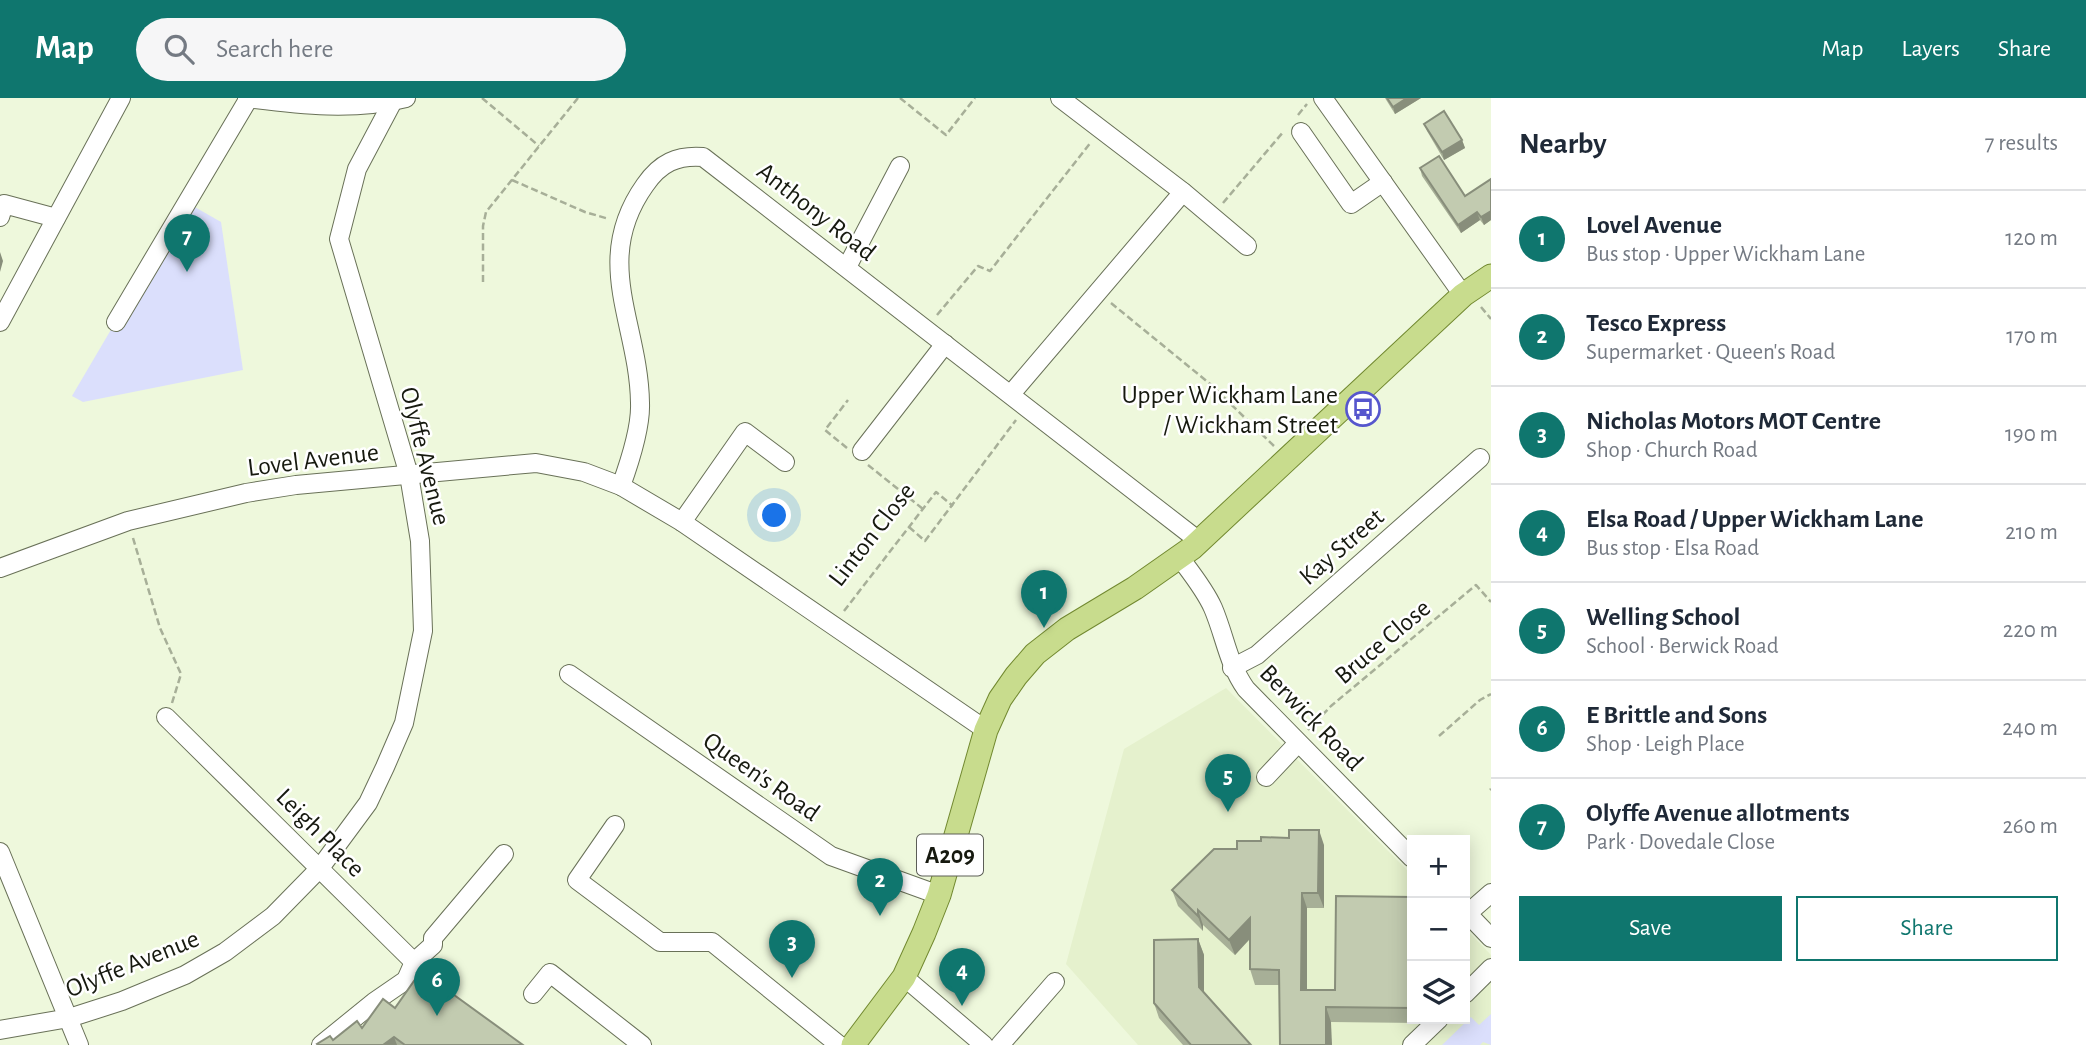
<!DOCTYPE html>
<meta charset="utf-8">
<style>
:root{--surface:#fff;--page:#f6f6f7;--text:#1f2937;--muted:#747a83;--line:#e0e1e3;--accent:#0f766e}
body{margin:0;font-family:"Alegreya Sans",sans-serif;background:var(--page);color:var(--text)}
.controls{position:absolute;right:21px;bottom:21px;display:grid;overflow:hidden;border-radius:0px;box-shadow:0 4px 18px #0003}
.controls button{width:63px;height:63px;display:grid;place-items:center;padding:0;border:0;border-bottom:2px solid var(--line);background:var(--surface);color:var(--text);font:35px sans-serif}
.you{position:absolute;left:775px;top:418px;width:24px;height:24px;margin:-18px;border:5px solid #fff;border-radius:50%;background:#1a73e8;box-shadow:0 0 0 10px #1a73e833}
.badge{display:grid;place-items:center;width:46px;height:46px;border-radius:50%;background:var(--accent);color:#fff;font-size:23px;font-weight:700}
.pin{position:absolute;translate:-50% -58px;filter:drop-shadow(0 2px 4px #0008)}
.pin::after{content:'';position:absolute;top:37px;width:24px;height:21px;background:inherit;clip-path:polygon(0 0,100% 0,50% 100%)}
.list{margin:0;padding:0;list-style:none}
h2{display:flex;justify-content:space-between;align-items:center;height:91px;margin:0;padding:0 28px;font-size:30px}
h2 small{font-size:23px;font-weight:400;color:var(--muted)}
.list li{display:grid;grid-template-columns:46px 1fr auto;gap:21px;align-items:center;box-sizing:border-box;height:98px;padding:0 28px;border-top:2px solid var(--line)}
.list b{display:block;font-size:26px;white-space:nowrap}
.list p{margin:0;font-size:23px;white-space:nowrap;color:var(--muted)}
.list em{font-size:23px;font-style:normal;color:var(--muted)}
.actions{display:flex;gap:14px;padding:21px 28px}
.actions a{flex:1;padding:16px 0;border:2px solid var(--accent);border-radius:0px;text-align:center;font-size:24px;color:var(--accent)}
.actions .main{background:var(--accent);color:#fff}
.icon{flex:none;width:38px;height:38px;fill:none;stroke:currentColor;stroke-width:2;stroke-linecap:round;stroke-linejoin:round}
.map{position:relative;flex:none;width:1491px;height:947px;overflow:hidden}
header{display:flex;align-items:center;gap:42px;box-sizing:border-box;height:98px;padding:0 35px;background:var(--accent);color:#fff}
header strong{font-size:33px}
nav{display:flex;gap:38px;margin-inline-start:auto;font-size:24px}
.search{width:490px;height:63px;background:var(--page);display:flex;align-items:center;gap:18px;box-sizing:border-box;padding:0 24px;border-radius:38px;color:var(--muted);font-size:26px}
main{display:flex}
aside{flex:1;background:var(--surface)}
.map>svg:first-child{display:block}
</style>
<header>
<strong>Map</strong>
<div class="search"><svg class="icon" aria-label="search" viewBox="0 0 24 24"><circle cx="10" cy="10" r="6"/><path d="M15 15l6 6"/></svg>Search here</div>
<nav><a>Map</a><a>Layers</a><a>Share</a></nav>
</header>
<main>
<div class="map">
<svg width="1491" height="947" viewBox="0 0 1491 947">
<rect width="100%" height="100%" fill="#eef8dc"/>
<path fill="#e5f1cd" d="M1226,590L1412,777V921H1465V830L1491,857V947H1138L1066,866L1124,651Z"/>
<g fill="#dbdffc">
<path d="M186,104L221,124L243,272L83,304L72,298Z"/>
<path d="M1491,916V947L1483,944L1480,947H1442L1471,919L1479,927Z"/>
</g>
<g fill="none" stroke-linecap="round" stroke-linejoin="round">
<g stroke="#697158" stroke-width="20">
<g id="minor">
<path d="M247,0C300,7 355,13 406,0"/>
<path d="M1060,0L1183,94L1247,148"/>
<path d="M1323,0L1463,197"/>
<path d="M1301,34L1351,106L1383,84"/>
<path d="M0,119L4,106L56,120"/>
<path d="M847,169L900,68"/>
<path d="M0,224L121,0"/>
<path d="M116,224L249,0"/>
<path d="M1011,296L1183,94"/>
<path d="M862,353L945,246"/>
<path d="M621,388C629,366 641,328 640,305C639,225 591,163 645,87C660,65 677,57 703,59L1199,443"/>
<path d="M682,424L745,334L785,364"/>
<path d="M1180,460C1192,476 1205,492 1213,510C1225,538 1228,566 1246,591L1412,760"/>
<path d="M0,470L128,423L246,395L296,387L536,365L584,374L621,388L682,424L986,632"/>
<path d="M1232,570L1257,557L1480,360"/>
<path d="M569,576L831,758L939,797"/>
<path d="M166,619L414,864"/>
<path d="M1266,679L1298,645"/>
<path d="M615,727L577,782L660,844H712L839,947"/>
<path d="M0,754L79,947"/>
<path d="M1465,813L1491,840"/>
<path d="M1467,816L1491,795"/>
<path d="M904,879L984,947"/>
<path d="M533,896L550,875L642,947"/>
<path d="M1465,896L1491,870"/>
<path d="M0,932L69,920L122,903L185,877L225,854L273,818L320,770L368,705L385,669L404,625L423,533L420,443L409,377L339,141L357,71L393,3"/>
<path d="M321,947L374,904L406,882L414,864L433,847V840L504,756"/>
<path d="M1000,947L1055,884"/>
<path d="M1412,947L1439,921"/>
</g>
</g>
<g stroke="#728930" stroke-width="25">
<path id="major" d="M853,947L904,879L924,835L939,797L986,632L1000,601L1016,578L1035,556L1067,531L1135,490L1192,450L1463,197L1491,178"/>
</g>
<g stroke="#a7af98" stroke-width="2.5" stroke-dasharray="7 3.5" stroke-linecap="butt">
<path d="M482,0L539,48"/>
<path d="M900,0L946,37L975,0"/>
<path d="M1298,17L1307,6"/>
<path d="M512,82L585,114L609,121"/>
<path d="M1223,105L1284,33"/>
<path d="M483,184V128L486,114L578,0"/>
<path d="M1111,205L1209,285L1274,348"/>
<path d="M1481,209L1491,221"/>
<path d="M937,217L978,168L990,173L1091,44"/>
<path d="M847,350L825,332L848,302"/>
<path d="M868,367L923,411"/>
<path d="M909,429L925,443L1016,322"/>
<path d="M133,440L160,530L181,576L172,605"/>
<path d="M844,513L936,394L953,408"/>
<path d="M1308,632L1331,608L1476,487L1491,504"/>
<path d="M1439,638L1480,602L1491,596"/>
<path d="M1490,692L1491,691"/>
</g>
<use href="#minor" stroke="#fff" stroke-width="18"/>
<use href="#major" stroke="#c8dc8d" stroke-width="23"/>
</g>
<g fill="#a7af97">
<path d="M1385,0H1421L1395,16Z"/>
<path d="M1424,26L1462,42L1465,50L1444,62L1427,33Z"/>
<path d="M1420,70L1465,98L1491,81V122L1484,127L1480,122L1461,135L1422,78Z"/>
<path d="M1324,747V810H1307V892H1335L1412,799V921H1423L1418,925L1331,924L1279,887H1255L1250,871V841L1235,857L1203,827V833L1178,808L1172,792L1237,751Z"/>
<path d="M1198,841L1204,857V895L1251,947H1183L1159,920L1154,905Z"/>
<path d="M395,910L523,947H318L333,942L362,930Z"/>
</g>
<g fill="#888e7b">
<path d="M1407,0H1421L1395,16L1393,9Z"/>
<path d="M1462,42L1465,50L1444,62L1442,54Z"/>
<path d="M1491,113V122L1484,127L1481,119Z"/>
<path d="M1477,114L1480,122L1461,135L1458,127Z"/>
<path d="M0,154L3,163L0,174Z"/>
<path d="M1319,732L1324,747V810L1318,795Z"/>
<path d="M1302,795L1307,810V907L1301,892Z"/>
<path d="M1198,812L1203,827V833L1198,818Z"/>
<path d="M1250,820L1255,835L1235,857L1229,842Z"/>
<path d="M1198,841L1204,857V904L1199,889Z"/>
<path d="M1326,909L1331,924L1332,947H1326Z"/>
<path d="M1416,921H1423L1418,925Z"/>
<path d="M394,939L397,947H383Z"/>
</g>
<g fill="#c2cbb0" stroke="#888e7b" stroke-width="2">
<path d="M1387,0H1407L1393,9Z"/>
<path d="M1444,13L1462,42L1442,54L1424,26Z"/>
<path d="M1439,58L1465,98L1491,81V113L1481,119L1477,114L1458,127L1420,70Z"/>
<path d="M1289,732H1319L1318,795H1302L1301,892H1335L1336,798L1412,799V910L1326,909V947H1280L1279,872L1250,871V820L1229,842L1198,812V818L1172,792L1214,751H1237V743H1261V739L1289,740Z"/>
<path d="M1198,841L1199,889L1251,947H1191L1154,905V842Z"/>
<path d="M421,873L523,947H405L394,939L383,947H318L317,946L330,938L333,942L357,923L362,930L383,901L395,910Z"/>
</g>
<defs>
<g id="bus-ring" transform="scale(1.75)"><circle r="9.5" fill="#fff" stroke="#5656cd" stroke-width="1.5"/><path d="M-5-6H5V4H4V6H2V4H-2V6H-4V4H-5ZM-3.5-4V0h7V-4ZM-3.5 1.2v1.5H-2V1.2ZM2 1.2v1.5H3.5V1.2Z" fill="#5656cd"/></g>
</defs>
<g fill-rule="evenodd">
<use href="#bus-ring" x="1363" y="311"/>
</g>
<g text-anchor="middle" stroke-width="5" stroke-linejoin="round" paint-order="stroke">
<rect fill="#fff" stroke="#5c5e57" stroke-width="2" x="917" y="736.5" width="66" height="41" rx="5"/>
<g font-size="24" font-weight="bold" fill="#16190f">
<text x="950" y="765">A209</text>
</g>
<g font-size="26" fill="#16190f" stroke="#fff">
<text transform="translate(817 113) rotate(38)" y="9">Anthony Road</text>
<text transform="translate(426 358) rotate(76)" y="9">Olyffe Avenue</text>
<text transform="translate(313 361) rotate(-7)" y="9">Lovel Avenue</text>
<text transform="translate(871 436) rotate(-52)" y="9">Linton Close</text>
<text transform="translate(1341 448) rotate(-41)" y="9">Kay Street</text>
<text transform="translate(1382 543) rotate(-40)" y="9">Bruce Close</text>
<text transform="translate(1312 619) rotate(46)" y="9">Berwick Road</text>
<text transform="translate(762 678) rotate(35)" y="9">Queen's Road</text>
<text transform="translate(321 734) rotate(45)" y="9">Leigh Place</text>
<text transform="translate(132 865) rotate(-22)" y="9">Olyffe Avenue</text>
</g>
<g font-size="26" fill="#16190f" stroke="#fff" text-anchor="end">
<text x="1338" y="305">Upper Wickham Lane<tspan x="1338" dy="30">/ Wickham Street</tspan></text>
</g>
</g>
</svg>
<div class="controls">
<button>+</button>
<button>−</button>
<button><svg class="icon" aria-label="layers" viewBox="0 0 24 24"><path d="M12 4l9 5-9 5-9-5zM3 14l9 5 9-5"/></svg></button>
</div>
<div class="you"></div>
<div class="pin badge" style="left:1044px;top:530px">1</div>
<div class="pin badge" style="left:880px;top:818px">2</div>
<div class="pin badge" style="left:792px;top:880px">3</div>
<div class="pin badge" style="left:962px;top:908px">4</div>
<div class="pin badge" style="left:1228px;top:714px">5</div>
<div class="pin badge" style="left:437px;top:918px">6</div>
<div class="pin badge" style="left:187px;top:174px">7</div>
</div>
<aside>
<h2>Nearby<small>7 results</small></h2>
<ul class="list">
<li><span class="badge">1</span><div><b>Lovel Avenue</b><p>Bus stop · Upper Wickham Lane</p></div><em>120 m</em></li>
<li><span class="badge">2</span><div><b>Tesco Express</b><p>Supermarket · Queen's Road</p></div><em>170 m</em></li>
<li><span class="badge">3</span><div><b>Nicholas Motors MOT Centre</b><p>Shop · Church Road</p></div><em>190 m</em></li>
<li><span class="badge">4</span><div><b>Elsa Road / Upper Wickham Lane</b><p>Bus stop · Elsa Road</p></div><em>210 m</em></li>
<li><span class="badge">5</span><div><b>Welling School</b><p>School · Berwick Road</p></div><em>220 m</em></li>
<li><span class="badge">6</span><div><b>E Brittle and Sons</b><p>Shop · Leigh Place</p></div><em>240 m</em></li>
<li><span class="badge">7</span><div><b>Olyffe Avenue allotments</b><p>Park · Dovedale Close</p></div><em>260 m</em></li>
</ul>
<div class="actions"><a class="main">Save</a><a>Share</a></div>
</aside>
</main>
